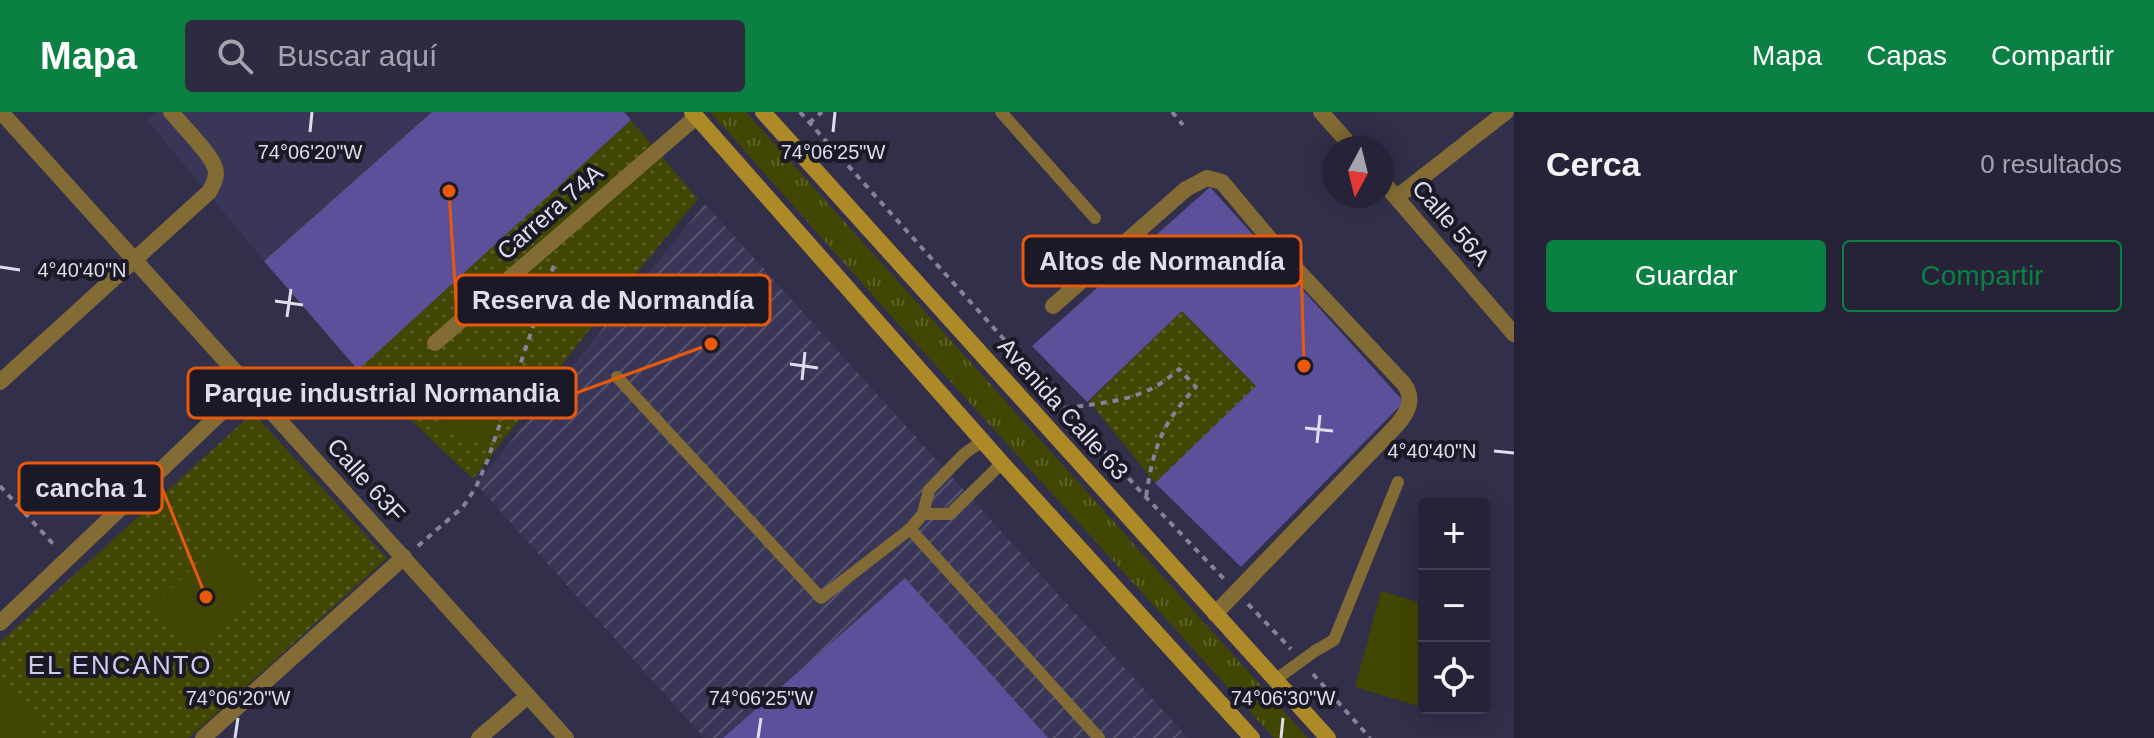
<!DOCTYPE html>
<html lang="es">
<meta charset="utf-8">
<style>
:root{--surface:#262338;--page:#2e2b40;--text:#f1f3f6;--muted:#a4a4ae;--line:#424053;--accent:#0b8043}
body{margin:0;font-family:Arial,sans-serif;background:var(--page);color:var(--text)}
.controls{position:absolute;right:24px;bottom:24px;display:grid;overflow:hidden;border-radius:8px;box-shadow:0 4px 20px #0003}
.controls button{width:72px;height:72px;display:grid;place-items:center;padding:0;border:0;border-bottom:2px solid var(--line);background:var(--surface);color:var(--text);font:40px sans-serif}
.compass{position:absolute;left:1322px;top:24px;width:72px;height:72px;border-radius:50%;background:var(--surface);box-shadow:0 4px 20px #0003;rotate:187deg}
.list{margin:0;padding:0;list-style:none}
h2{display:flex;justify-content:space-between;align-items:center;height:104px;margin:0;padding:0 32px;font-size:34px}
h2 small{font-size:26px;font-weight:400;color:var(--muted)}
.actions{display:flex;gap:16px;padding:24px 32px}
.actions a{flex:1;padding:18px 0;border:2px solid var(--accent);border-radius:8px;text-align:center;font-size:28px;color:var(--accent)}
.actions .main{background:var(--accent);color:#fff}
.icon{flex:none;width:44px;height:44px;fill:none;stroke:currentColor;stroke-width:2;stroke-linecap:round;stroke-linejoin:round}
.map{position:relative;flex:none;width:1514px;height:626px;overflow:hidden}
header{display:flex;align-items:center;gap:48px;box-sizing:border-box;height:112px;padding:0 40px;background:var(--accent);color:#fff}
header strong{font-size:38px}
nav{display:flex;gap:44px;margin-inline-start:auto;font-size:28px}
.search{width:560px;height:72px;background:var(--page);display:flex;align-items:center;gap:20px;box-sizing:border-box;padding:0 28px;border-radius:8px;color:var(--muted);font-size:30px}
main{display:flex}
aside{flex:1;background:var(--surface)}
.map>svg:first-child{display:block}
</style>
<header>
<strong>Mapa</strong>
<div class="search"><svg class="icon" aria-label="search" viewBox="0 0 24 24"><circle cx="10" cy="10" r="6"/><path d="M15 15l6 6"/></svg>Buscar aquí</div>
<nav><a>Mapa</a><a>Capas</a><a>Compartir</a></nav>
</header>
<main>
<div class="map">
<svg width="1514" height="626" viewBox="0 0 1514 626">
<defs>
<pattern id="industrial-furrows" width="10" height="10" patternUnits="userSpaceOnUse" patternTransform="scale(2)"><rect width="10" height="10" fill="#3a3657"/><path d="M-1 1l2-2M0 10L10 0M9 11l2-2" fill="none" stroke="#56536f"/></pattern>
<pattern id="grass-tufts" width="24" height="20" patternUnits="userSpaceOnUse" patternTransform="scale(2)"><rect width="24" height="20" fill="#424603"/><path d="M3 7l-1-3M5 7V3M7 7l1-3M15 17l-1-3M17 17v-4M19 17l1-3" fill="none" stroke="#5d6028"/></pattern>
<pattern id="park-dots" width="8" height="8" patternUnits="userSpaceOnUse" patternTransform="scale(2)"><rect width="8" height="8" fill="#424603"/><path d="M2 2h.1M6 6h.1" fill="none" stroke="#5d6028" stroke-width="1.8" stroke-linecap="round"/></pattern>
</defs>
<rect width="100%" height="100%" fill="#322f4a"/>
<path fill="#3a3657" d="M156,0H432L264,149L147,8Z"/>
<path fill="url(#industrial-furrows)" d="M705,92L1188,626H704L476,372Z"/>
<path fill="url(#grass-tufts)" d="M710,0H746L1308,626H1274L908,223Z"/>
<g fill="url(#park-dots)">
<path d="M432,0H624L698,87L585,223L473,367L358,258L264,149Z"/>
<path d="M1182,199L1256,274L1155,371L1089,289Z"/>
<path d="M253,301L387,446L189,626H0V530Z"/>
</g>
<g fill="#424603">
<path d="M466,240L514,255L489,333L441,318Z"/>
<path d="M220,430L262,474L192,540L150,496Z"/>
<path d="M1381,479L1424,492V574L1418,594L1355,575Z"/>
<path d="M6,574L46,616L36,626H0V580Z"/>
</g>
<g fill="#5b5099">
<path d="M432,0H624L631,8L358,258L264,149Z"/>
<path d="M1210,75L1404,290L1241,455L1155,371L1256,274L1182,199L1087,290L1032,234Z"/>
<path d="M905,466L1048,626H723Z"/>
</g>
<g fill="none" stroke-linecap="round" stroke-linejoin="round">
<g stroke="#848399" stroke-width="4" stroke-dasharray="6 6" stroke-linecap="butt">
<path d="M800,0L1141,380L1225,468"/>
<path d="M1172,0L1183,13"/>
<path d="M809,11L822,0"/>
<path d="M1065,296C1109,290 1145,289 1179,257L1196,275C1162,311 1153,336 1146,385"/>
<path d="M0,374L55,434"/>
<path d="M418,434L463,395L476,375L488,347L554,153"/>
<path d="M1248,492L1291,537"/>
<path d="M1313,562L1370,626"/>
</g>
<g stroke="#826b34" stroke-width="12">
<path d="M1001,0L1095,106"/>
<path d="M617,265L821,486L910,417L923,402H950L1002,351"/>
<path d="M923,402L929,378L964,342L982,329"/>
<path d="M910,417L1099,626"/>
<path d="M1275,568L1315,539L1334,528L1398,370"/>
</g>
<g stroke="#826b34" stroke-width="16">
<path d="M1,0L566,626"/>
<path d="M1321,0L1353,36"/>
<path d="M1382,69L1514,222"/>
<path d="M1397,85L1506,0"/>
<path d="M1053,194L1186,77L1207,66L1222,70L1284,144L1404,272C1415,288 1408,300 1396,314L1215,502"/>
<path d="M435,231L696,5"/>
<path d="M0,270L209,80C213,73 218,65 215,56C212,43 181,12 171,0"/>
<path d="M0,511L249,274"/>
<path d="M203,626L404,445"/>
<path d="M479,626L528,584"/>
</g>
<g stroke="#ae8927" stroke-width="16">
<path d="M692,0L1002,351L1252,626"/>
<path d="M763,0L1328,626"/>
</g>
</g>
<path fill="none" stroke="#dde" stroke-width="3" d="M310,20L312,0M833,20L835,0M0,155L20,158M275,189L303,193M287,205L291,177M790,252L818,256M802,268L805,240M1305,316L1333,319M1317,331L1320,303M1494,339L1514,341M235,626L238,606M758,626L761,606M1281,626L1283,606"/>
<g text-anchor="middle" stroke-width="8" stroke-linejoin="round" paint-order="stroke">
<g font-size="24" fill="#dde" stroke="#1a1925">
<text transform="translate(550 100) rotate(-41)" y="8">Carrera 74A</text>
<text transform="translate(1451 111) rotate(49)" y="8">Calle 56A</text>
<text transform="translate(1063 297) rotate(48)" y="8">Avenida Calle 63</text>
<text transform="translate(366 368) rotate(48)" y="8">Calle 63F</text>
</g>
<g font-size="26" letter-spacing="2" fill="#ceccee" stroke="#1a1925">
<text x="120" y="562">EL ENCANTO</text>
</g>
</g>
<g font-size="20" text-anchor="middle" fill="#dde" stroke="#1a1925" stroke-width="8" stroke-linejoin="round" paint-order="stroke">
<text x="310" y="47">74°06'20"W</text>
<text x="833" y="47">74°06'25"W</text>
<text x="82" y="165">4°40'40"N</text>
<text x="1432" y="346">4°40'40"N</text>
<text x="238" y="593">74°06'20"W</text>
<text x="761" y="593">74°06'25"W</text>
<text x="1283" y="593">74°06'30"W</text>
</g>
<path fill="none" stroke="#e8590c" stroke-width="3" d="M1304 254L1301 149M449 79L456 188M711 232L576 281M206 485L162 376"/>
<g fill="#e8590c" stroke="#1a1925" stroke-width="3">
<circle cx="1304" cy="254" r="8"/>
<circle cx="449" cy="79" r="8"/>
<circle cx="711" cy="232" r="8"/>
<circle cx="206" cy="485" r="8"/>
</g>
<g fill="#1a1925" stroke="#e8590c" stroke-width="3">
<rect x="1023" y="124" width="278" height="50" rx="8"/>
<rect x="456" y="163" width="314" height="50" rx="8"/>
<rect x="188" y="256" width="388" height="50" rx="8"/>
<rect x="19" y="351" width="143" height="50" rx="8"/>
</g>
<g font-size="26" text-anchor="middle" font-weight="bold" fill="#dde">
<text x="1162" y="158">Altos de Normandía</text>
<text x="613" y="197">Reserva de Normandía</text>
<text x="382" y="290">Parque industrial Normandia</text>
<text x="91" y="385">cancha 1</text>
</g>
</svg>
<div class="controls">
<button>+</button>
<button>−</button>
<button><svg class="icon" aria-label="locate" viewBox="0 0 24 24"><circle cx="12" cy="12" r="6"/><path d="M12 2v4M12 18v4M2 12h4M18 12h4"/></svg></button>
</div>
<svg class="compass" viewBox="-18 -18 36 36"><path d="M0-13l5 13h-10z" fill="#e53935"/><path d="M0 13l5-13h-10z" fill="#a4a4ae"/></svg>
</div>
<aside>
<h2>Cerca<small>0 resultados</small></h2>
<ul class="list">
</ul>
<div class="actions"><a class="main">Guardar</a><a>Compartir</a></div>
</aside>
</main>
